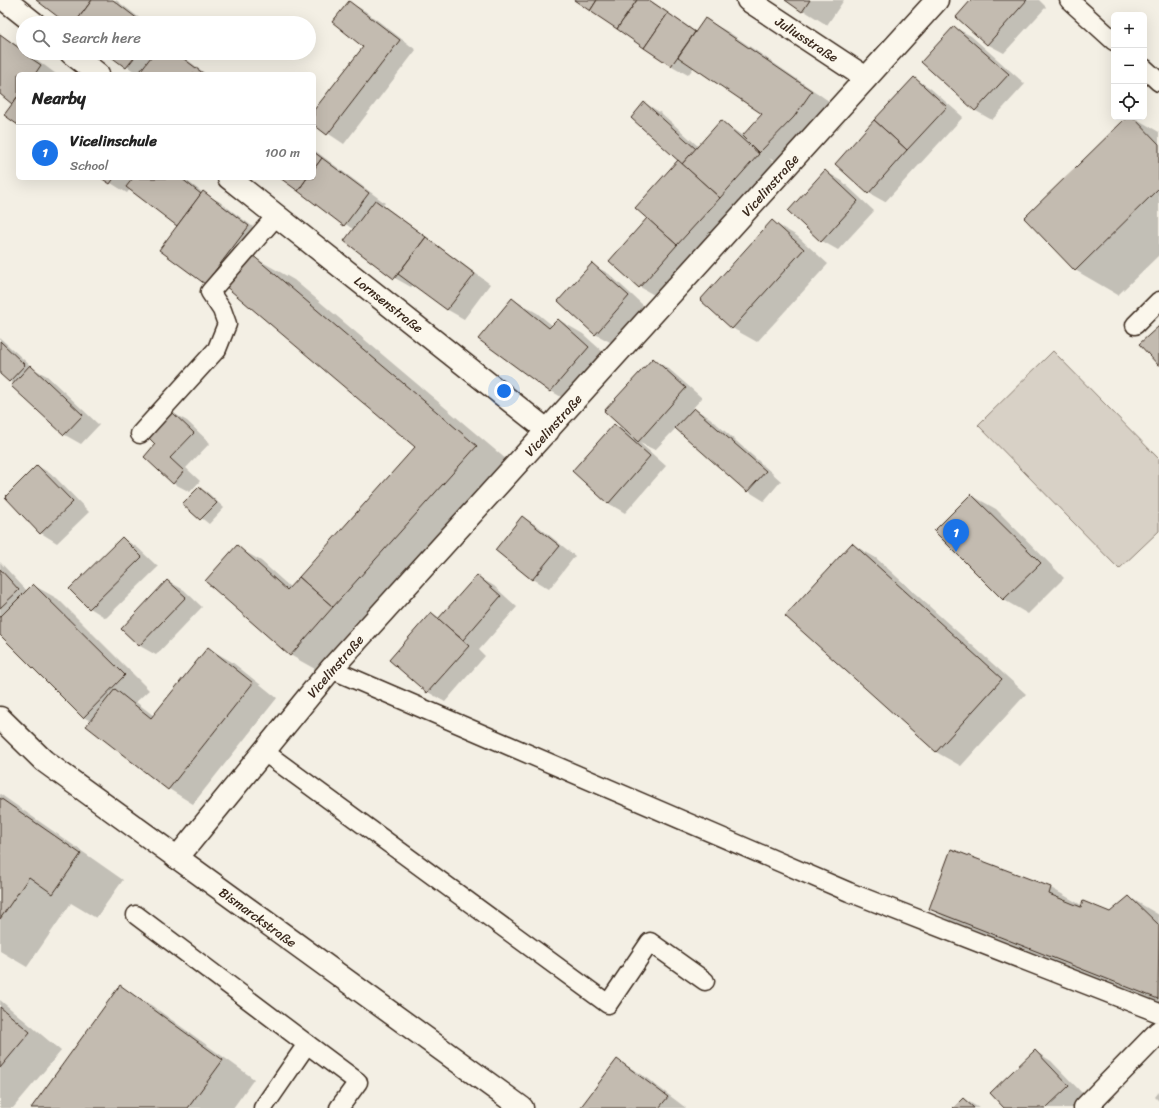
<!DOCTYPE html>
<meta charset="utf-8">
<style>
:root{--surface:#fff;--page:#f6f6f6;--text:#222;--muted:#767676;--line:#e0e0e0;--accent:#1a73e8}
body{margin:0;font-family:Sriracha,sans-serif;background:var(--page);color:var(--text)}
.controls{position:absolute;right:12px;top:12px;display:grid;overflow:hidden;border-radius:6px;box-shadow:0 4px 16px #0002}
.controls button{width:36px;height:36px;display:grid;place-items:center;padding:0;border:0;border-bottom:1px solid var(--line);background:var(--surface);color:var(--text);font:20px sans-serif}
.you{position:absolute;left:504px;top:391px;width:14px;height:14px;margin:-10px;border:3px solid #fff;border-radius:50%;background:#1a73e8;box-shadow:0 0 0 6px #1a73e833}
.badge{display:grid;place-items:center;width:26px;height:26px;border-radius:50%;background:var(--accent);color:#fff;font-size:13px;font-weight:700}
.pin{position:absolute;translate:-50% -33px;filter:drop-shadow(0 1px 2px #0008)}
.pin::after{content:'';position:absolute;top:21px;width:14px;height:12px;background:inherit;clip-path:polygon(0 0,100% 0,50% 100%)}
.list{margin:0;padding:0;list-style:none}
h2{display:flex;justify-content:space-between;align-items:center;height:52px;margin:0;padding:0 16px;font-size:17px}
h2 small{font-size:13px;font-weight:400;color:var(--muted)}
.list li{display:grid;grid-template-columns:26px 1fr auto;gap:12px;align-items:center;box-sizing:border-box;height:56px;padding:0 16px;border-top:1px solid var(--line)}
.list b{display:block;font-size:15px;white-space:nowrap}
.list p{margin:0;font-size:13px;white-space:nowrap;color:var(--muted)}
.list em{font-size:13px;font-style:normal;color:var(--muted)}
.icon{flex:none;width:22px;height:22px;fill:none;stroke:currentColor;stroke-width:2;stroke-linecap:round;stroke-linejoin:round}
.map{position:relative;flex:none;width:1159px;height:1108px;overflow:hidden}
.search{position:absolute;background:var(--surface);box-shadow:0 4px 16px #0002;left:16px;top:16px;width:300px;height:44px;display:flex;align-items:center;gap:10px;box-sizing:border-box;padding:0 14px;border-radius:22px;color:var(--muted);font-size:15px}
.panel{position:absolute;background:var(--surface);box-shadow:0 4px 16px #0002;left:16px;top:72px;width:300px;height:108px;border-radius:6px}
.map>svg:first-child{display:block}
</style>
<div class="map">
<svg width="1159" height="1108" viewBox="0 0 1159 1108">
<rect width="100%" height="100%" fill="#f3efe4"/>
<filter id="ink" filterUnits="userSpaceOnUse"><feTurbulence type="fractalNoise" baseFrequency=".025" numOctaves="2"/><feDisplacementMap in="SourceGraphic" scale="8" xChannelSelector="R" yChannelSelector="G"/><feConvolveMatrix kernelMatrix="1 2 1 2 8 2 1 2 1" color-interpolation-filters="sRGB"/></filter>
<g filter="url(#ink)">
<path fill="#d8d1c6" stroke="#8a7e72" d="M1053,351L1159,459V531L1119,569L978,425Z"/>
<g fill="#0003">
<path d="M38,0H116L146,23H68Z"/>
<path d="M576,0H650L696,32L705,19L730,33L836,106L784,167L769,158L775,164L656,296L640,287L648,218L679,160L645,103L661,113L699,147L722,122L743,136L763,114L694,67L688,75L672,66Z"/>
<path d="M787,0H844L827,25Z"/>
<path d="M973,0H1039L1046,7L1004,53L987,44Z"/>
<path d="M349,2L365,11L416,50L344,144L314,124V111L364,46Z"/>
<path d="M954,27L971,36L1025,84L992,120L976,111L922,62Z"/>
<path d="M0,34L23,49V53H28L56,74H18V124L14,103L0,93Z"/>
<path d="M108,53H178L206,74H138Z"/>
<path d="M914,78L930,88L963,117L885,202L869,193Z"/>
<path d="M1128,117H1133L1159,132V255L1118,295L1075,270Z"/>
<path d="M314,150L385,203L383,205L490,284L464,319L448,310L414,284L411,287L395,278L346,241L354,230L282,178H314Z"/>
<path d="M825,171L842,181L874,211L838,250L822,241Z"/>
<path d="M103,178H183L203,193L220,202L265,236L250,255L294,280L520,471L377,631L358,620L315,669L290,655L237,547L261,561L291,588L417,447L227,286L222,293L206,283L179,225L130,189L127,193Z"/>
<path d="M773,222L797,236L828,264L757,342L732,328Z"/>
<path d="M593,265L609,274L645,307L612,343L595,334Z"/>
<path d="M512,299L537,313L553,326L559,320L583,334L613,361L575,405L551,391L480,339Z"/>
<path d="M0,338L34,369L47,376L99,425L81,444L65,435L12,385L14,384L0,372Z"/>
<path d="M653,359L669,369L702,398L693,408L710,418L781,481L764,501L748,491L676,428L655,450L640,443L666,466L625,513L608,503L614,425L629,433Z"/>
<path d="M171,412L187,421L210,443L186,468L200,481L190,492L173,483L157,444Z"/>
<path d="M38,466L54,476L89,512L57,543L41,533L6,497Z"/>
<path d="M199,488L207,492L224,508L209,524L184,504Z"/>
<path d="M971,495L996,509L1064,578L1028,614L1004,600L935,531Z"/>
<path d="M523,517L539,527L575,556L549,589L532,579Z"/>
<path d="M122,538L138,548L158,567L106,618L90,608Z"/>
<path d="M852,544L876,558L1026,694L961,766L936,752L787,616Z"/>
<path d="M0,562L27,591L33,585L58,599L149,690L136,702L154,716L208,648L232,662L277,698L193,804L169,789L88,726L91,721L83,717L0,634Z"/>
<path d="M477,576L494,586L517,607L479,650L485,656L445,702L428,692L391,660L432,613L440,618Z"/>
<path d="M168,581L184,590L202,607L156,655L140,646L122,629Z"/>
<path d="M0,794L123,880L96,918L71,903L27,967L0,951Z"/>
<path d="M952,851L1051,888L1083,906L1111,913L1129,897L1159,915V1004L961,927L930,909Z"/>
<path d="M120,987L151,1005L254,1079L233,1108H32Z"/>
<path d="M0,1000L61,1051L13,1108H0Z"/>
<path d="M1035,1051L1051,1061L1085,1096L1073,1108H1006Z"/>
<path d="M617,1060L641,1074L686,1108H581Z"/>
<path d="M1159,1092V1101L1155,1097Z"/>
<path d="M964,1099L979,1108H955Z"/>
</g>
<g fill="#c3bbb0" stroke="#3b2a1e">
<path d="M36,0H92L75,23H66Z"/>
<path d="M92,0H113L143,23H75Z"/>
<path d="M574,0H597L590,11Z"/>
<path d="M597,0H637L617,29L590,11Z"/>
<path d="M637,0H649L668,13L644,48L617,29Z"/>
<path d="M785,0H810L802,12Z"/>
<path d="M971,0H1027L987,45L956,17Z"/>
<path d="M349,1L400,40L327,135L314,125V110L363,47L332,22Z"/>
<path d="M668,13L695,32L671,66L644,48Z"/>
<path d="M705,18L812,91L794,117L759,153L742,136L762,114L678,57Z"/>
<path d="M954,26L1009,74L975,111L921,62Z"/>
<path d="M0,34L23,51V53L41,65L35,74H18V96L12,104L0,94Z"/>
<path d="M106,53H138L126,68Z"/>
<path d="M154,53H176L204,74H138Z"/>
<path d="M914,77L947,107L907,150L874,120Z"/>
<path d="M18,96V125L4,115Z"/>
<path d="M644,102L696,149L682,164L631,118Z"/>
<path d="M1127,117H1133L1159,144V188L1075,271L1024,218Z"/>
<path d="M721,120L759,154L720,198L682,164Z"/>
<path d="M874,120L907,150L868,194L835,164Z"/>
<path d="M314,152L322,158L314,169Z"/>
<path d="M322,158L369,193L344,226L298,191L307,178H314V169Z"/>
<path d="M678,160L720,198L677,245L635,208Z"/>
<path d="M825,170L858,201L821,242L788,211Z"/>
<path d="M101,178H114L110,184Z"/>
<path d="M133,178H181L201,194L177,226L126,187Z"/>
<path d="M280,178H307L298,191Z"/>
<path d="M203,191L249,226L205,284L159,250Z"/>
<path d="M375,200L426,237L394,279L344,241Z"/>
<path d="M647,218L677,245L639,288L609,261Z"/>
<path d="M772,220L804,249L732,329L700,300Z"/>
<path d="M426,237L475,274L447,310L398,274Z"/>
<path d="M250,253L477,446L333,607L299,577L415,447L224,285Z"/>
<path d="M592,263L629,296L595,335L558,301Z"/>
<path d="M512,298L549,328L558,319L589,347L550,392L478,339Z"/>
<path d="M1159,326V366L1139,344Z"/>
<path d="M0,341L25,365L9,382L0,374Z"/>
<path d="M653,358L686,388L638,442L604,411Z"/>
<path d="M30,365L83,415L64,435L11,386Z"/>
<path d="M694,408L766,471L747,492L675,428Z"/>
<path d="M171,411L194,433L170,458L184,471L173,484L144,457L155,444L147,436Z"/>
<path d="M614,424L650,456L608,504L572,471Z"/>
<path d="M37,465L73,502L40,534L5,497Z"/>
<path d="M199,487L217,503L200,520L182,504Z"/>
<path d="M971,494L1041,563L1003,600L934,531Z"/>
<path d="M522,516L560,546L532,580L495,550Z"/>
<path d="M122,537L142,557L89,609L69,589Z"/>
<path d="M852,543L1002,679L936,752L785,616Z"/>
<path d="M237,545L287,590L299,577L333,607L290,656L205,581Z"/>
<path d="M0,569L19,590L0,608Z"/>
<path d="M477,575L501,596L463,640L438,619Z"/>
<path d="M167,580L186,597L139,646L121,629Z"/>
<path d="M33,584L125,675L83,718L0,635V617Z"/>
<path d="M431,612L469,646L427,693L389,660Z"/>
<path d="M208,647L253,683L168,790L86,726L115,689L151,718Z"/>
<path d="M0,798L81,854L53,894L29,877L0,919Z"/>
<path d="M951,849L1051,887L1049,894L1081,907L1083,901L1110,912L1129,896L1159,925L1158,999L929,909Z"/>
<path d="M120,985L223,1060L188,1108H31Z"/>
<path d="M0,1007L30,1032L0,1068Z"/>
<path d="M1035,1050L1069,1086L1046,1108H1004L990,1093Z"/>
<path d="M617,1059L668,1097L659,1108H580Z"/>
<path d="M963,1098L974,1108H953Z"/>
</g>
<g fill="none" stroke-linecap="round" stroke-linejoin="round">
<g stroke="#3b2a1e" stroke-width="21">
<g id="lane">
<path d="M1069,0L1114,41"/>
<path d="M1144,68L1159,82"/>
<path d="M1135,325L1159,301"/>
<path d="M140,434L217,349L227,324L222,310L210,292L277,215"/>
<path d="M331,669L849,892L1159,1013"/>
<path d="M263,751L608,1004L650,942L705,981"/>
<path d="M136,915L307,1044L263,1108"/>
<path d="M307,1044L358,1082L339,1108"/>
</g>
</g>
<g stroke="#3b2a1e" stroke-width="25">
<g id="street">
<path d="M5,0L34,23"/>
<path d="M748,0L866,78"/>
<path d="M71,53L98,74"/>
<path d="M229,178L548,431"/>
<path d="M0,718L44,761L522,1108"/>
<path d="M177,858L331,669L937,0"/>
</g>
</g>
<g stroke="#3b2a1e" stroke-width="25">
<path id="secondary" d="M1085,1108L1159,1032"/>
</g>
<use href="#lane" stroke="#fbf7ec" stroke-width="18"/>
<use href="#street" stroke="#fbf7ec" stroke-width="22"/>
<use href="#secondary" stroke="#fbf7ec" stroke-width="22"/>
</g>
</g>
<g text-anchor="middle" stroke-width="3.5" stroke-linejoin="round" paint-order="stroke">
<g font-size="13" fill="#3b2a1e" stroke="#fbf7ec">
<text transform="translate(807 39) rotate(33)" y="5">Juliusstraße</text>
<text transform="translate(770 185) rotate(-48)" y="5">Vicelinstraße</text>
<text transform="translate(389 304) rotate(38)" y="5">Lornsenstraße</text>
<text transform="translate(553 425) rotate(-48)" y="5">Vicelinstraße</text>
<text transform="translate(335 666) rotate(-49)" y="5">Vicelinstraße</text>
<text transform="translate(258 917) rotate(36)" y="5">Bismarckstraße</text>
</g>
</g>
</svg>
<div class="controls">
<button>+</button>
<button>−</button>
<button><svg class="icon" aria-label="locate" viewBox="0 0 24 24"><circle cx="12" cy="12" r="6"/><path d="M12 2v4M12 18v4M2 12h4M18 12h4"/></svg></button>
</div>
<div class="you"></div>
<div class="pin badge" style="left:956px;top:552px">1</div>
<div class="search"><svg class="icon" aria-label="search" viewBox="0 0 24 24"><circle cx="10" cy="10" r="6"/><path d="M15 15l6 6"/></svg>Search here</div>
<section class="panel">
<h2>Nearby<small></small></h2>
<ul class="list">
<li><span class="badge">1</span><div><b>Vicelinschule</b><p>School</p></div><em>100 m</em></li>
</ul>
</section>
</div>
